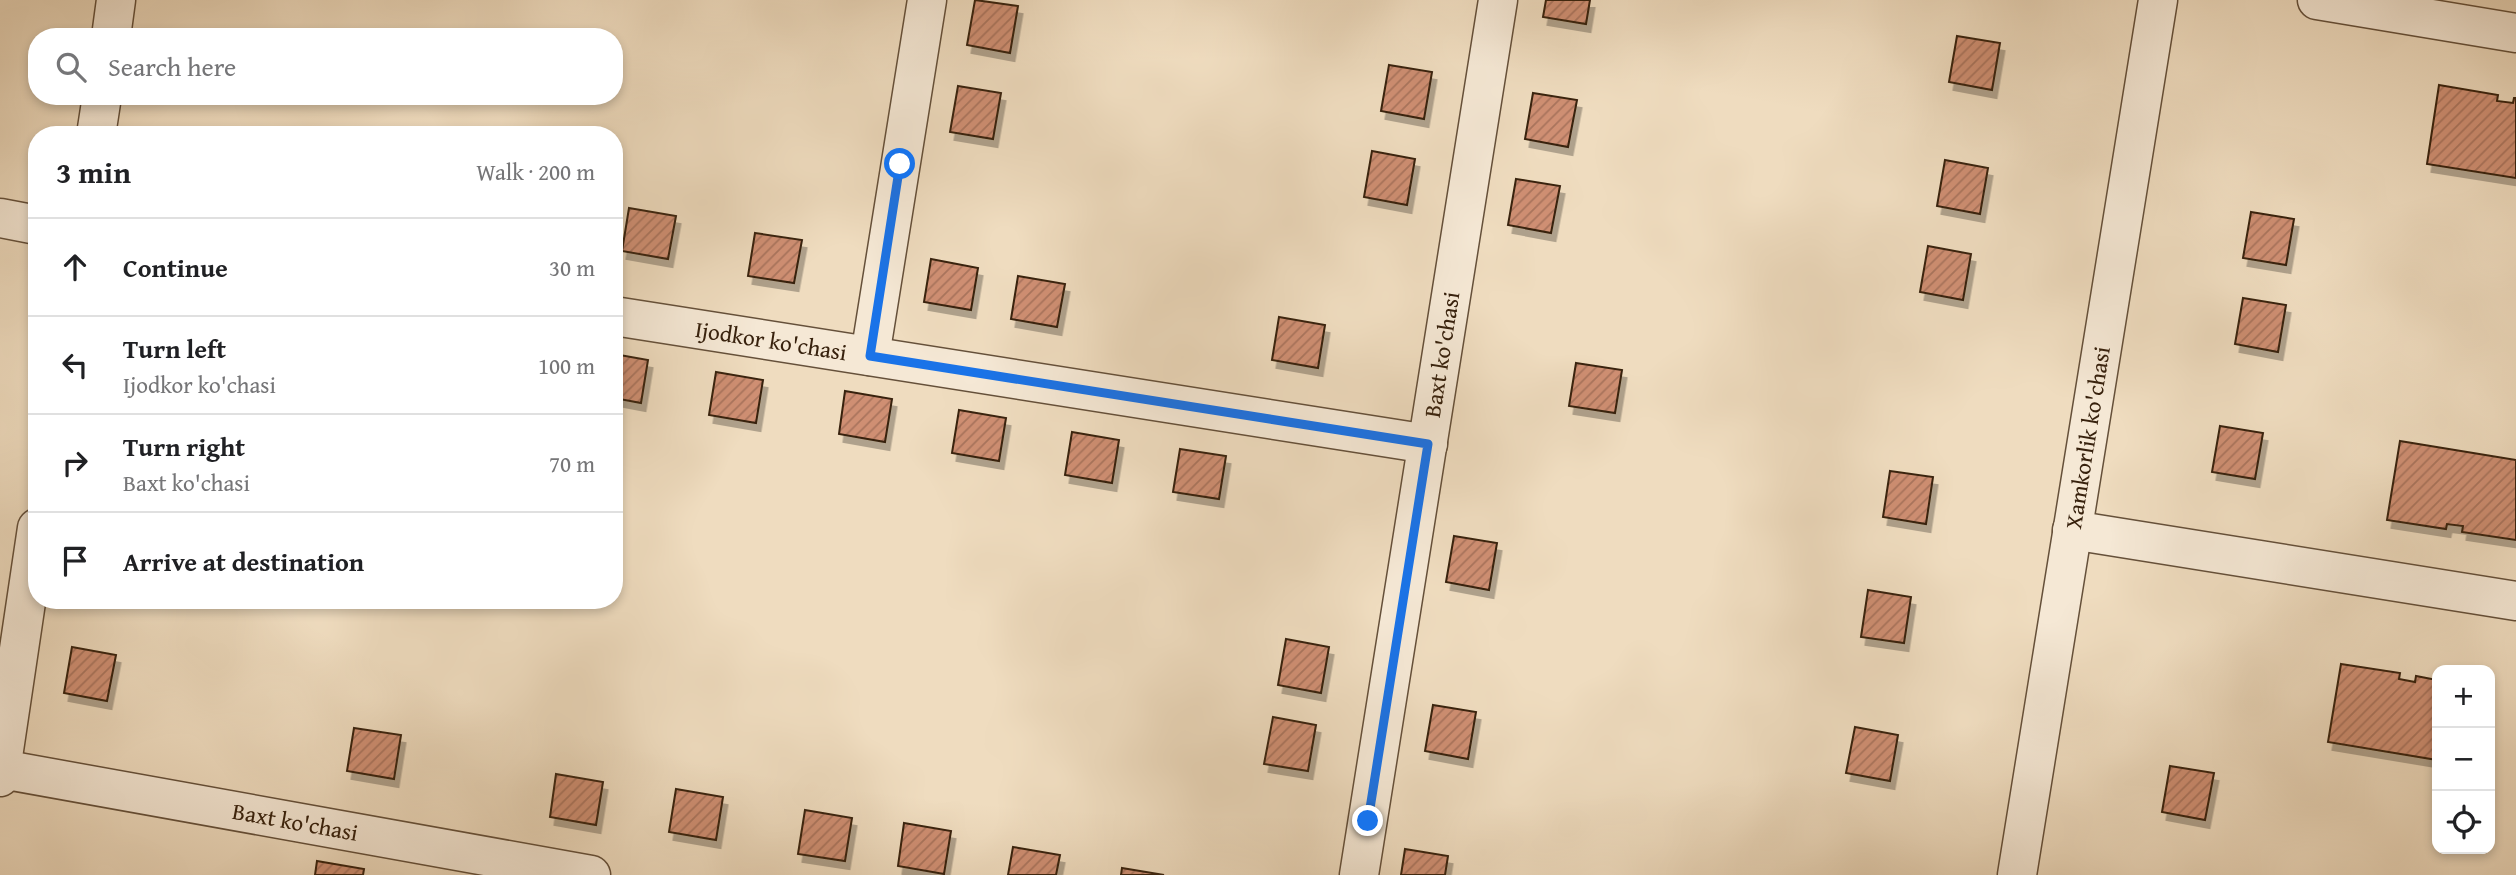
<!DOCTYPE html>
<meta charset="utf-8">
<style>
:root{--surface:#fff;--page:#f6f6f6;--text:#202124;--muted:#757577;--line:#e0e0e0}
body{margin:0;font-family:"Gentium Book Plus",serif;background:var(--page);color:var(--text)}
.controls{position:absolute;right:21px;bottom:21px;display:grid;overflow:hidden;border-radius:14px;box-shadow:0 4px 10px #0003}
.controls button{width:63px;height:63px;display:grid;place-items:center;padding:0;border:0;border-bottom:2px solid var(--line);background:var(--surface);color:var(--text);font:35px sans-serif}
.stop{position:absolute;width:21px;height:21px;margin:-16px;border:5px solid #1a73e8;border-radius:50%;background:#fff}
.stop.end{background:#1a73e8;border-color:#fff;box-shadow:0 2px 7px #0008}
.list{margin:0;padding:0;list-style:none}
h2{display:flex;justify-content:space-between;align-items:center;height:91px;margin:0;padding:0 28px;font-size:30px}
h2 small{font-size:23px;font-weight:400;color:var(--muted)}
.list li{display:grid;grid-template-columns:46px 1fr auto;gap:21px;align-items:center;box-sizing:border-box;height:98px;padding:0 28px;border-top:2px solid var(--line)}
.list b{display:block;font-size:26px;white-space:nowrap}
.list p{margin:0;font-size:23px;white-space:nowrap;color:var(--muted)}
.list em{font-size:23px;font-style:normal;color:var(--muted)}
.icon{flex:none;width:38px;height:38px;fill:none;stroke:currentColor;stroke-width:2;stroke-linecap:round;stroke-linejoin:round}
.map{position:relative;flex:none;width:2516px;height:875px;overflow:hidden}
.search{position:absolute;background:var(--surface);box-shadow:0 4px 10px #0003;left:28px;top:28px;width:595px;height:77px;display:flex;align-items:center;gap:18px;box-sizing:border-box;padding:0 24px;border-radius:28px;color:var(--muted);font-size:26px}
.panel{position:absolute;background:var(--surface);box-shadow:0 4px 10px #0003;left:28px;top:126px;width:595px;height:483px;border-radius:28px}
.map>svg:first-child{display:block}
</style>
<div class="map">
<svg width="2516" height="875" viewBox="0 0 2516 875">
<defs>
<pattern id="building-hatch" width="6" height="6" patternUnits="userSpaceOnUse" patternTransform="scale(1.75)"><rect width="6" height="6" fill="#cf8f73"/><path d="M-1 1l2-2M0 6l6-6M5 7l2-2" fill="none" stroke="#a9745d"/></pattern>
<filter id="shadow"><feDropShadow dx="4.5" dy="8" stdDeviation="0" flood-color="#0004"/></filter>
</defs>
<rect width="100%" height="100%" fill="#efdcbf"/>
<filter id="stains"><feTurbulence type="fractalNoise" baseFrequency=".00286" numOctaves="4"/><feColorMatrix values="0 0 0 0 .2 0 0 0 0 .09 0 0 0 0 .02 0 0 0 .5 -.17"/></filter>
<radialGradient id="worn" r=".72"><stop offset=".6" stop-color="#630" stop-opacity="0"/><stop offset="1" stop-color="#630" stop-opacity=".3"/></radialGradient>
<g fill="url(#building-hatch)" stroke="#37210d" stroke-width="2" filter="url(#shadow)">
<path d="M975,0L1018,6L1010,53L967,45Z"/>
<path d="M1546,0H1590L1586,24L1543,17Z"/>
<path d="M1957,36L2000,43L1992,90L1949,82Z"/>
<path d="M1389,65L1432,72L1424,119L1381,111Z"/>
<path d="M2439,85L2498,95L2497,101L2513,103L2514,98H2516V178L2427,164Z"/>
<path d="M958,86L1001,93L993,139L950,132Z"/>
<path d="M1533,93L1577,100L1568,147L1525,139Z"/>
<path d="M1372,151L1415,159L1407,205L1364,197Z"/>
<path d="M1945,160L1988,168L1980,214L1937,206Z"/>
<path d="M1516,179L1560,186L1551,233L1508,225Z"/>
<path d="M629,208L676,216L668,259L622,251Z"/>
<path d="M2251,212L2294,219L2286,265L2243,258Z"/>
<path d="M755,233L802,240L794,283L748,276Z"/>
<path d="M1928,246L1971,254L1963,300L1920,292Z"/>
<path d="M931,259L978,268L971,310L924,302Z"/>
<path d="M1018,276L1065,284L1057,327L1011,319Z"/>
<path d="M2243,298L2286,305L2278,352L2235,344Z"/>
<path d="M1279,317L1325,325L1318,368L1272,360Z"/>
<path d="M614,354L648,360L641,403L614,398Z"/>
<path d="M1576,363L1622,370L1615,413L1569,406Z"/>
<path d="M716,372L763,380L756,423L709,415Z"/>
<path d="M845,391L892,399L885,442L839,434Z"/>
<path d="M959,410L1006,418L999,461L952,453Z"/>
<path d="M2220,426L2263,433L2255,479L2212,472Z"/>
<path d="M1072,432L1119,440L1112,483L1065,475Z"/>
<path d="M2400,441L2516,460V540L2462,532L2463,526L2447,524L2446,529L2387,520Z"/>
<path d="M1180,449L1226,456L1219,499L1173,492Z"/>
<path d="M1890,471L1933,477L1926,524L1883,517Z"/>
<path d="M1454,536L1497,543L1489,590L1446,582Z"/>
<path d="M1868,590L1911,597L1904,643L1861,637Z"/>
<path d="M1286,639L1329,647L1321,693L1278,685Z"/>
<path d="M72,647L116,655L107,701L64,693Z"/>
<path d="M2341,664L2400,673L2399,679L2415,682L2416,676L2437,680V760L2328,742Z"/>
<path d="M1433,705L1476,712L1468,759L1425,751Z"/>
<path d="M1273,717L1316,725L1308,771L1264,764Z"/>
<path d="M1855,727L1898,735L1890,781L1846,773Z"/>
<path d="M354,728L401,735L394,779L347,771Z"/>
<path d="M2170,766L2214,773L2205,820L2162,812Z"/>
<path d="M556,774L603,782L596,825L550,817Z"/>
<path d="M676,789L723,797L716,840L669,832Z"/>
<path d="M805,810L852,818L845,861L798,854Z"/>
<path d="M904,823L951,831L944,874L898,866Z"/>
<path d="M1013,847L1060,855L1056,875H1008Z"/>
<path d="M1405,849L1448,856L1445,875H1401Z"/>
<path d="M317,861L364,869L363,875H315Z"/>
<path d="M1122,868L1164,875H1121Z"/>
</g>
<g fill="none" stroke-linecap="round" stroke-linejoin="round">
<g stroke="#65503a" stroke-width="41">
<g id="minor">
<path d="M2317,0L2516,33"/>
<path d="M111,37L116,0"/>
<path d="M96,135L102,96"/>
<path d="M0,218L37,225"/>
<path id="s1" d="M614,316L1428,444"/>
<path d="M870,356L927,0"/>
<path d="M2072,530L2516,601"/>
<path id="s2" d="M1,769L591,875"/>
<path d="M0,777L37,528"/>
<path id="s3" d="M1359,875L1498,0"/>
<path id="s4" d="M2017,875L2158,0"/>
</g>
</g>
<use href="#minor" stroke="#f5e8d5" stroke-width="38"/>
</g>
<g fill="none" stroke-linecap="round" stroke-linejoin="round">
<path stroke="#1a73e8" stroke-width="9" d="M900,164L870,356L1428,444L1368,821"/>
</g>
<g text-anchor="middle" stroke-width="5" stroke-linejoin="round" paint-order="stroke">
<g font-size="23" fill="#37210d" stroke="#f5e8d5">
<text dy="8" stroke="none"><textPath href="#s1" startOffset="159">Ijodkor ko'chasi</textPath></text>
<text dy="8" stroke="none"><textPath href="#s3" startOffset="527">Baxt ko'chasi</textPath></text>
<text dy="8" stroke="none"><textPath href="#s4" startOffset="443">Xamkorlik ko'chasi</textPath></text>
<text dy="8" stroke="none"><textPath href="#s2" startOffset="299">Baxt ko'chasi</textPath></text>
</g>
</g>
<rect width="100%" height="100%" filter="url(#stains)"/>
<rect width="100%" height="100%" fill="url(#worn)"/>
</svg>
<div class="controls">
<button>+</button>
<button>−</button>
<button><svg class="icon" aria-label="locate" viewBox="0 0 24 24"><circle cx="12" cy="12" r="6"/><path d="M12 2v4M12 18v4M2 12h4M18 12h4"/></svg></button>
</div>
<div class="stop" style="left:900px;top:164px"></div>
<div class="stop end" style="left:1368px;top:821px"></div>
<div class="search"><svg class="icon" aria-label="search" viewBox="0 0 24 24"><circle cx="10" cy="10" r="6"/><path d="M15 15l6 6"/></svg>Search here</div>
<section class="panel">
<h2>3 min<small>Walk · 200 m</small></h2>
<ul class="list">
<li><svg class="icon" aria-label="ahead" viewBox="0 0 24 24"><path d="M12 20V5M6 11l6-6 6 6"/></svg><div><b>Continue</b></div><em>30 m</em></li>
<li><svg class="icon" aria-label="left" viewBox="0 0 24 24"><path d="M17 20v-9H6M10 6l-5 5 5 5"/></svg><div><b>Turn left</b><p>Ijodkor ko'chasi</p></div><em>100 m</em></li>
<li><svg class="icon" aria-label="right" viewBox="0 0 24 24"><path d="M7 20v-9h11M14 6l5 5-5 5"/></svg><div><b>Turn right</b><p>Baxt ko'chasi</p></div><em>70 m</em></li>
<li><svg class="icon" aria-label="arrive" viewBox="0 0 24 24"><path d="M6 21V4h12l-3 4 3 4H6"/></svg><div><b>Arrive at destination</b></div></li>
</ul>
</section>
</div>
